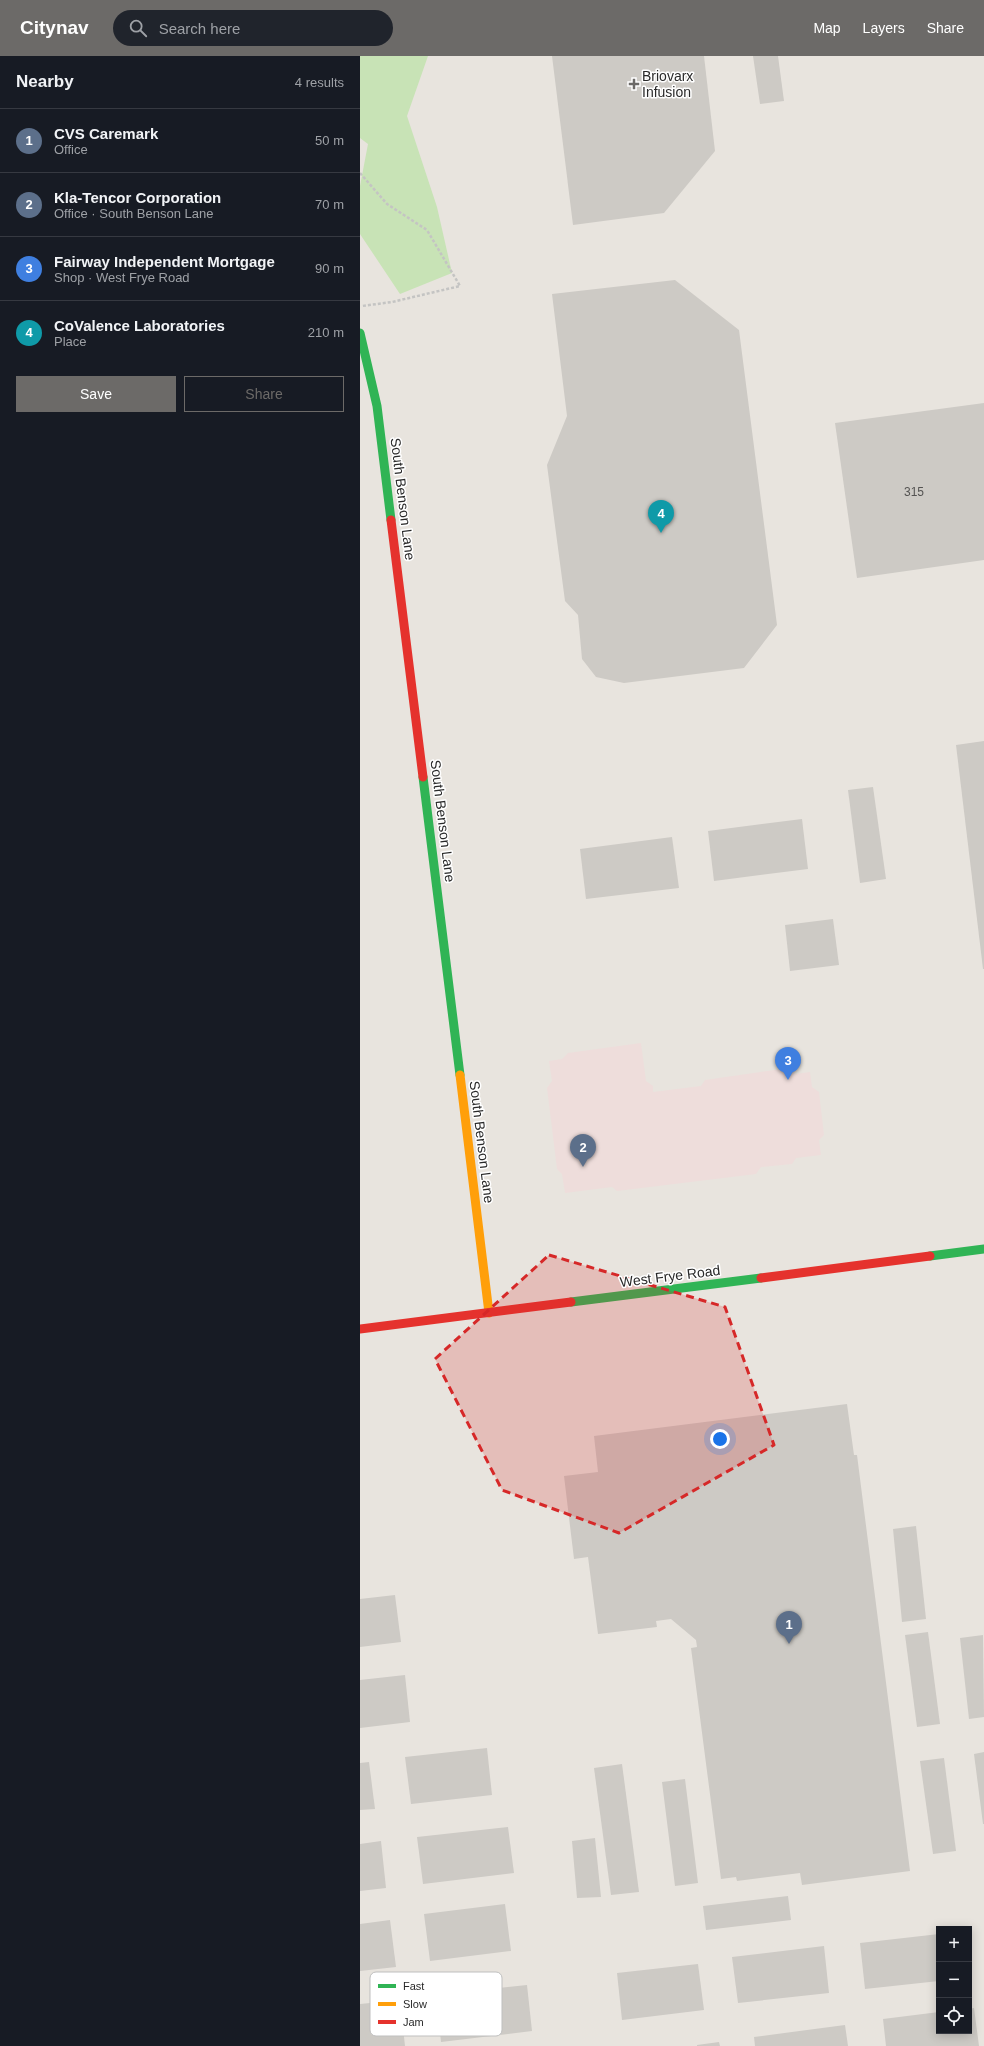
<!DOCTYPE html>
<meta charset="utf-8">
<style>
:root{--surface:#171b24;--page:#20242c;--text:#f1f3f6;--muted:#9ea1a6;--line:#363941;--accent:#6c6a68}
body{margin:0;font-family:Arial,sans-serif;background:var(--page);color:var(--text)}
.controls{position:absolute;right:12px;bottom:12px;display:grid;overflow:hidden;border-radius:0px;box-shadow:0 2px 10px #0003}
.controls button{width:36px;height:36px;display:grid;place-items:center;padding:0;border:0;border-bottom:1px solid var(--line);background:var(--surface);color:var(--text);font:20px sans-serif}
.you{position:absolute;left:360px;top:1383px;width:14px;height:14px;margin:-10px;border:3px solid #fff;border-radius:50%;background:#1a73e8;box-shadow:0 0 0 6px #1a73e833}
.badge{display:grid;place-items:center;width:26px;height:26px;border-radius:50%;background:var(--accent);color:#fff;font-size:13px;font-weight:700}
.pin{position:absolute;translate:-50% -33px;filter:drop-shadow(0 1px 2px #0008)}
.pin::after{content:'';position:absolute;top:21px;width:14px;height:12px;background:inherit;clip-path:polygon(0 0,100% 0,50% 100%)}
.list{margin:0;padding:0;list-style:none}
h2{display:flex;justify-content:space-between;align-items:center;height:52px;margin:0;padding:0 16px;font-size:17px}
h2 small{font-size:13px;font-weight:400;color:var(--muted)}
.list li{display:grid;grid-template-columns:26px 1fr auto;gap:12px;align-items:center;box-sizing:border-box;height:64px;padding:0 16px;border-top:1px solid var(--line)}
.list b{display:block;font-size:15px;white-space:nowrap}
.list p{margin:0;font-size:13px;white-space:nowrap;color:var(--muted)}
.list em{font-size:13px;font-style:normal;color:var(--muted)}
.actions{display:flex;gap:8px;padding:12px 16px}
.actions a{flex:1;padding:9px 0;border:1px solid var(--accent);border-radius:0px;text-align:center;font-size:14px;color:var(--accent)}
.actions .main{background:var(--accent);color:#fff}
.icon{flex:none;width:22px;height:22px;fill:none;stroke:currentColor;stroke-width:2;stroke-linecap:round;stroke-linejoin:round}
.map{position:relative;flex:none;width:624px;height:1990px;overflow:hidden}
header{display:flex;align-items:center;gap:24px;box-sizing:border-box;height:56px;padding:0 20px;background:var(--accent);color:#fff}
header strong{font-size:19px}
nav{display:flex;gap:22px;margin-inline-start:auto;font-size:14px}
.search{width:280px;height:36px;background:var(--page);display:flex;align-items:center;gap:10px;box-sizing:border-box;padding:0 14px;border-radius:22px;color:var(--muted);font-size:15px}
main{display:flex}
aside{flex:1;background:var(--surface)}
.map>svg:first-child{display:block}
</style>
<header>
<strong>Citynav</strong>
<div class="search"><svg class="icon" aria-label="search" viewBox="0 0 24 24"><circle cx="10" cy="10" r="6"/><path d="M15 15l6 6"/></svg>Search here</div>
<nav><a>Map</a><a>Layers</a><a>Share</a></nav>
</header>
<main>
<aside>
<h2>Nearby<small>4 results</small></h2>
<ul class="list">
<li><span class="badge" style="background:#5c6f8a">1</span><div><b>CVS Caremark</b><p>Office</p></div><em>50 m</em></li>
<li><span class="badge" style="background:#5c6f8a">2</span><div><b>Kla-Tencor Corporation</b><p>Office · South Benson Lane</p></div><em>70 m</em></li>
<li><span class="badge" style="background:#3f7fe0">3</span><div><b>Fairway Independent Mortgage</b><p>Shop · West Frye Road</p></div><em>90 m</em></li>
<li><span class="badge" style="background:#0f9aa8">4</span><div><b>CoValence Laboratories</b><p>Place</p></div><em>210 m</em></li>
</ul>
<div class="actions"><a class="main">Save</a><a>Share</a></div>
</aside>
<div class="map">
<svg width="624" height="1990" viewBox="0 0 624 1990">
<rect width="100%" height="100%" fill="#e8e4de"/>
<path fill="#eedddb" d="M281,987L286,1025L293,1030V1036L341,1030L345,1024L429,1012L436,1018L450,1016L452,1031L459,1036L464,1079L459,1084L461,1099L436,1102L432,1108L401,1111L396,1118L257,1135L252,1131L205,1137L202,1118L197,1113L187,1032L192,1025L189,1005L202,1003L208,997Z"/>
<path fill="#c8e3b6" d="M0,0H68L47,60L77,151L92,217L40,238L0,178V130L8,88L0,82Z"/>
<g fill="#cdcac5">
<path d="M192,0H344L355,95L304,157L213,169Z"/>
<path d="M393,0H418L424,45L400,48Z"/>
<path d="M315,224L379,274L417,569L384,612L264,627L236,621L222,603L218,559L205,545L187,409L207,360L192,238Z"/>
<path d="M624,347V504L497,522L475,367Z"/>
<path d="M624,685V913H623L596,689Z"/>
<path d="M513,731L526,823L500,827L488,734Z"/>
<path d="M442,763L448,813L354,825L348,775Z"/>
<path d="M312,781L319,832L226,843L220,793Z"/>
<path d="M473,863L479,909L430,915L425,869Z"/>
<path d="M487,1348L494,1399H497L550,1815L442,1829L440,1817L377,1825L376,1821L361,1823L331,1592L337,1591L336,1584L311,1563L296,1565L297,1571L238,1578L228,1501L214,1503L204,1420L238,1416L234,1380Z"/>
<path d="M556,1470L566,1563L542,1566L533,1473Z"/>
<path d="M35,1539L41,1586L0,1591V1543Z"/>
<path d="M568,1576L580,1668L557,1671L545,1579Z"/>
<path d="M623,1579L624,1661L609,1663L600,1582Z"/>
<path d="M45,1619L50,1666L0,1672V1624Z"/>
<path d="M127,1692L132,1739L51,1748L45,1701Z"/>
<path d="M624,1696V1768H623L614,1698Z"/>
<path d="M584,1702L596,1795L573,1798L560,1705Z"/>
<path d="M9,1706L15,1753L0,1754V1707Z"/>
<path d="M262,1708L279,1836L251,1839L234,1712Z"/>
<path d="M325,1723L338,1827L315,1830L302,1726Z"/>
<path d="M148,1771L154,1817L63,1828L57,1781Z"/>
<path d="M235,1782L241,1841L217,1842L212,1785Z"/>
<path d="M21,1785L26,1832L0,1835V1788Z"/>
<path d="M428,1840L431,1864L346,1874L343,1850Z"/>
<path d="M145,1848L151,1895L70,1905L64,1858Z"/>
<path d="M30,1864L36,1911L0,1915V1868Z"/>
<path d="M579,1878V1925L505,1933L500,1887Z"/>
<path d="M464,1890L469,1937L378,1947L372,1901Z"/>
<path d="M338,1908L344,1954L262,1964L257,1917Z"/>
<path d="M167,1929L172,1975L81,1986L76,1939Z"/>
<path d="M40,1944L45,1990H0V1948Z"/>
<path d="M614,1952L619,1990H526L523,1963L579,1956V1975H609V1953Z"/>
<path d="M485,1969L488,1990H395L394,1981Z"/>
<path d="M359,1986L360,1990H337V1989Z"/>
</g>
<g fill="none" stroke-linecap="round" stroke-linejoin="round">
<path stroke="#c4c4c3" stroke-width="2.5" stroke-dasharray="3 2" stroke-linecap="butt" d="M0,117L27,148L67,174L100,230L32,246L2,250"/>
<g stroke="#30b455" stroke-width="9">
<path d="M0,277L17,350L31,464"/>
<path d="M63,721L100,1019"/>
<path d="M570,1200L624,1193"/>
<path d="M211,1246L401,1222"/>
</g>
<path stroke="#ff9f0a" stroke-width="9" d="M100,1019L129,1257"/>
<g stroke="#e5322d" stroke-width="9">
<path d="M31,464L63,721"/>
<path d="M401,1222L570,1200"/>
<path d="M0,1273L211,1246"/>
</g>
</g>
<path fill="#d62828" fill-opacity="0.2" stroke="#d62828" stroke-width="3" stroke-dasharray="8 5" stroke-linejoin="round" d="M189,1199L365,1251L414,1389L259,1477L142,1434L75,1303Z"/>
<path fill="#6c6a68" stroke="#fff" stroke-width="1.5" d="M272 22h4v4h4v4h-4v4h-4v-4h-4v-4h4z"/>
<g text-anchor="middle" stroke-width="3" stroke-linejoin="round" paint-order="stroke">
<g font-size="12" fill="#545352">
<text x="554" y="440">315</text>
</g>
<g font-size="14" fill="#292929" stroke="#fff" text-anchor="start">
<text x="282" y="25">Briovarx<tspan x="282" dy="16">Infusion</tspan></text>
</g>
<g font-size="14" fill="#292929" stroke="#fff">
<text transform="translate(43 443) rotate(83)" y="5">South Benson Lane</text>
<text transform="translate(83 765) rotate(83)" y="5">South Benson Lane</text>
<text transform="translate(122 1086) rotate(83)" y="5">South Benson Lane</text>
<text transform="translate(310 1220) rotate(-7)" y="5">West Frye Road</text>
</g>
</g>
<rect x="10" y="1916" width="132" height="64" rx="6" fill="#fff" stroke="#bfbfbf" stroke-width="1"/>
<rect x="18" y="1928" width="18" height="4" fill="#30b455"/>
<rect x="18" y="1946" width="18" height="4" fill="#ff9f0a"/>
<rect x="18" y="1964" width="18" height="4" fill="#e5322d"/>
<g font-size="11" fill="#292929">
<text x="43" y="1934">Fast</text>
<text x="43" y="1952">Slow</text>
<text x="43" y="1970">Jam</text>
</g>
</svg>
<div class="controls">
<button>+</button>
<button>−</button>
<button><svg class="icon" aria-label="locate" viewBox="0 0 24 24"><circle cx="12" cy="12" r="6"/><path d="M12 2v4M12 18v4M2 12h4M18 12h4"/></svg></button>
</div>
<div class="you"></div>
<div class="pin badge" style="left:429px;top:1588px;background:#5c6f8a">1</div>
<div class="pin badge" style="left:223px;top:1111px;background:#5c6f8a">2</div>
<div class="pin badge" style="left:428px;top:1024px;background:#3f7fe0">3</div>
<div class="pin badge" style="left:301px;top:477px;background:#0f9aa8">4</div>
</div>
</main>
